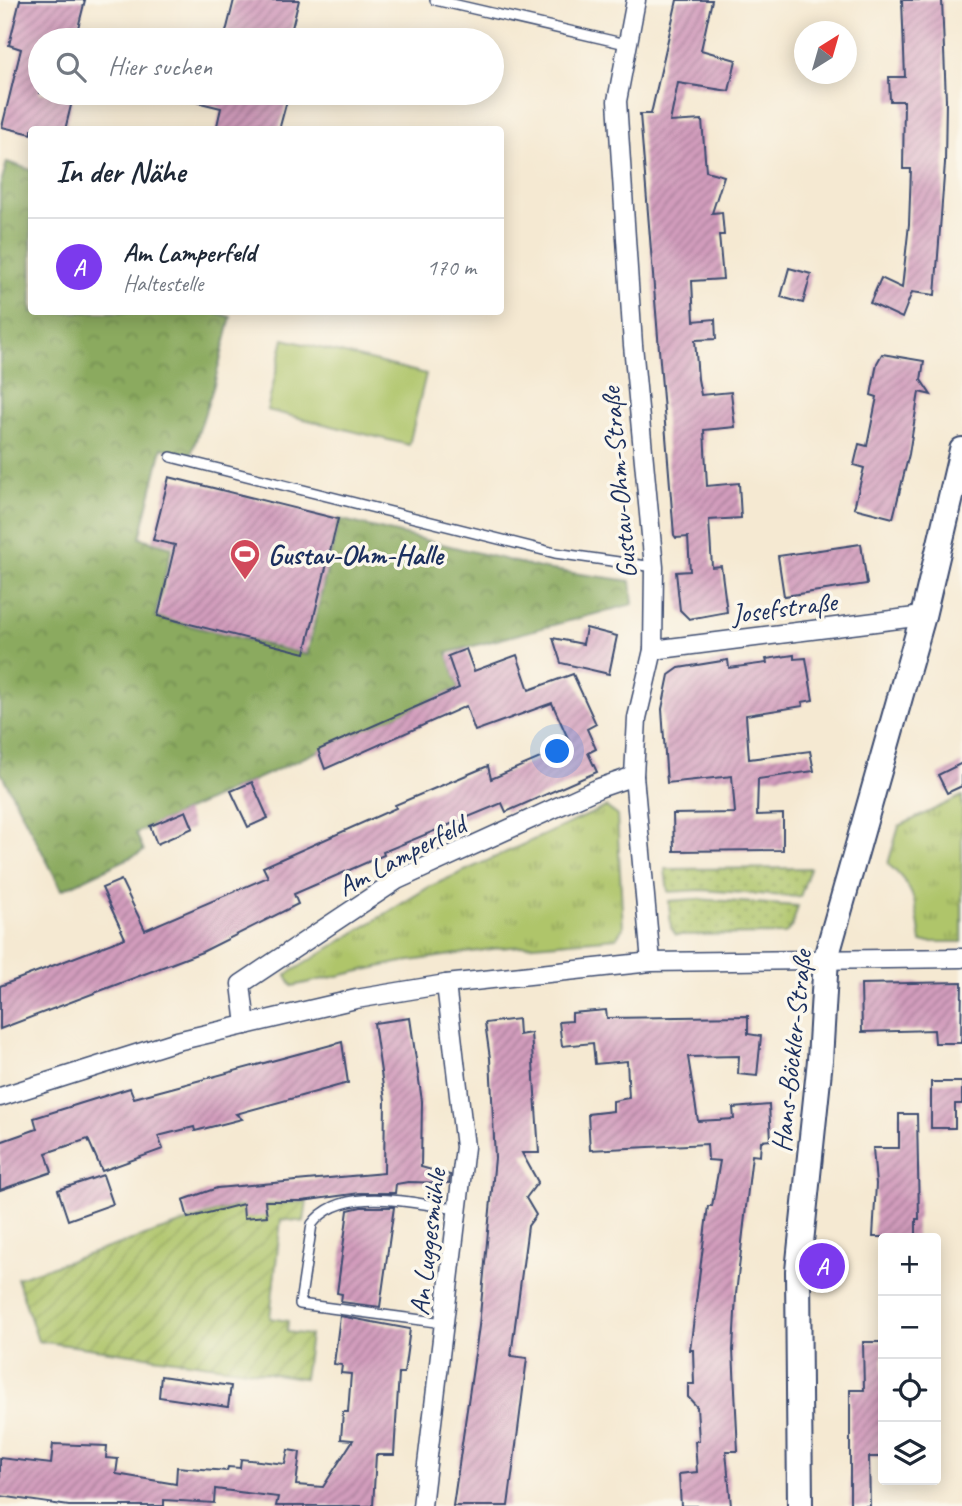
<!DOCTYPE html>
<html lang="de">
<meta charset="utf-8">
<style>
:root{--surface:#fff;--page:#f2f2f3;--text:#1f2937;--muted:#747a83;--line:#e0e1e3;--accent:#7c3aed}
body{margin:0;font-family:Caveat,sans-serif;background:var(--page);color:var(--text)}
.controls{position:absolute;right:21px;bottom:21px;display:grid;overflow:hidden;border-radius:7px;box-shadow:0 4px 18px #0003}
.controls button{width:63px;height:63px;display:grid;place-items:center;padding:0;border:0;border-bottom:2px solid var(--line);background:var(--surface);color:var(--text);font:35px sans-serif}
.compass{position:absolute;left:794px;top:21px;width:63px;height:63px;border-radius:50%;background:var(--surface);box-shadow:0 4px 18px #0003;rotate:37deg}
.you{position:absolute;left:558px;top:752px;width:24px;height:24px;margin:-18px;border:5px solid #fff;border-radius:50%;background:#1a73e8;box-shadow:0 0 0 10px #1a73e833}
.badge{display:grid;place-items:center;width:46px;height:46px;border-radius:50%;background:var(--accent);color:#fff;font-size:23px;font-weight:700}
.pin{position:absolute;translate:-50% -50%;border:4px solid #fff;box-shadow:0 2px 7px #0006}
.list{margin:0;padding:0;list-style:none}
h2{display:flex;justify-content:space-between;align-items:center;height:91px;margin:0;padding:0 28px;font-size:30px}
h2 small{font-size:23px;font-weight:400;color:var(--muted)}
.list li{display:grid;grid-template-columns:46px 1fr auto;gap:21px;align-items:center;box-sizing:border-box;height:98px;padding:0 28px;border-top:2px solid var(--line)}
.list b{display:block;font-size:26px;white-space:nowrap}
.list p{margin:0;font-size:23px;white-space:nowrap;color:var(--muted)}
.list em{font-size:23px;font-style:normal;color:var(--muted)}
.icon{flex:none;width:38px;height:38px;fill:none;stroke:currentColor;stroke-width:2;stroke-linecap:round;stroke-linejoin:round}
.map{position:relative;flex:none;width:962px;height:1506px;overflow:hidden}
.search{position:absolute;background:var(--surface);box-shadow:0 4px 18px #0003;left:28px;top:28px;width:476px;height:77px;display:flex;align-items:center;gap:18px;box-sizing:border-box;padding:0 24px;border-radius:38px;color:var(--muted);font-size:26px}
.panel{position:absolute;background:var(--surface);box-shadow:0 4px 18px #0003;left:28px;top:126px;width:476px;height:189px;border-radius:7px}
.map>svg:first-child{display:block}
</style>
<div class="map">
<svg width="962" height="1506" viewBox="0 0 962 1506">
<defs>
<pattern id="grass-dots" width="8" height="8" patternUnits="userSpaceOnUse" patternTransform="scale(1.75)"><rect width="8" height="8" fill="#afc56a"/><path d="M2 2h.1M6 6h.1" fill="none" stroke="#8ea05a" stroke-width="1.8" stroke-linecap="round"/></pattern>
<pattern id="forest-crowns" width="20" height="18" patternUnits="userSpaceOnUse" patternTransform="scale(1.75)"><rect width="20" height="18" fill="#8baa5e"/><path d="M2 6a3 3 0 1 1 6 0M12 15a3 3 0 1 1 6 0" fill="none" stroke="#718b51"/></pattern>
<pattern id="park-tufts" width="24" height="20" patternUnits="userSpaceOnUse" patternTransform="scale(1.75)"><rect width="24" height="20" fill="#afc56a"/><path d="M3 7l-1-3M5 7V3M7 7l1-3M15 17l-1-3M17 17v-4M19 17l1-3" fill="none" stroke="#8ea05a"/></pattern>
<pattern id="garden-furrows" width="10" height="10" patternUnits="userSpaceOnUse" patternTransform="scale(1.75)"><rect width="10" height="10" fill="#afc56a"/><path d="M-1 1l2-2M0 10L10 0M9 11l2-2" fill="none" stroke="#8ea05a"/></pattern>
<pattern id="building-hatch" width="6" height="6" patternUnits="userSpaceOnUse" patternTransform="scale(1.75)"><rect width="6" height="6" fill="#d29cbc"/><path d="M-1 1l2-2M0 6l6-6M5 7l2-2" fill="none" stroke="#aa809c"/></pattern>
</defs>
<rect width="100%" height="100%" fill="#fbf7ec"/>
<filter id="ink" filterUnits="userSpaceOnUse"><feTurbulence type="fractalNoise" baseFrequency=".0143" numOctaves="2"/><feDisplacementMap in="SourceGraphic" scale="14" xChannelSelector="R" yChannelSelector="G"/><feConvolveMatrix kernelMatrix="1 2 1 2 8 2 1 2 1" color-interpolation-filters="sRGB"/></filter>
<filter id="wash" filterUnits="userSpaceOnUse"><feTurbulence type="fractalNoise" baseFrequency=".00686" numOctaves="4" result="noise"/><feDisplacementMap in="SourceGraphic" scale="28" xChannelSelector="R" yChannelSelector="G"/><feGaussianBlur stdDeviation="1.57" result="paint"/><feColorMatrix in="noise" values="0 0 0 0 0 0 0 0 0 0 0 0 0 0 0 0 0 1.4 0 .05"/><feComposite in="paint" operator="in"/></filter>
<g filter="url(#wash)">
<rect width="100%" height="100%" fill="#f5e9d2"/>
<g fill="url(#grass-dots)" stroke="#657a64" stroke-width="2">
<path d="M810,868L800,897L701,890L668,892L665,869Z"/>
<path d="M696,899L798,906L792,926L785,934L676,935L671,928L669,901Z"/>
</g>
<path fill="url(#forest-crowns)" stroke="#536c5e" stroke-width="2" d="M7,162L31,170L32,312H213L231,317L214,385L191,455L162,448L140,538L172,547L155,617L307,655L339,519L544,569L631,581L633,604L447,653L459,688L136,833L144,851L62,890L0,771V186Z"/>
<g fill="url(#park-tufts)" stroke="#657a64" stroke-width="2">
<path d="M962,796V942H921C916,906 917,889 888,864L899,826Z"/>
<path d="M606,807L617,815L623,928L616,938L499,948L397,963L292,986L286,975L429,887Z"/>
</g>
<path fill="url(#garden-furrows)" stroke="#657a64" stroke-width="2" d="M307,1201L304,1222L281,1219L270,1318L288,1321L287,1332L310,1335L304,1378L38,1341L17,1278L229,1208Z"/>
<path fill="#afc56a" stroke="#657a64" stroke-width="2" d="M284,339L426,374L409,445L267,410Z"/>
<g id="blocks">
<g fill="url(#building-hatch)">
<path d="M20,0H85L75,40H40V93H74L65,130H32V134L2,127L21,49L9,45Z"/>
<path d="M234,0H299L289,40H224Z"/>
<path d="M677,0H712L701,50L736,60L729,91L678,83L670,122L702,120L706,171L724,176L712,213L722,212L724,235H719L723,279L692,281L694,321L715,319L716,339L695,340L698,379L701,395L731,392L735,427L704,430L707,486L739,483L741,518L709,520L712,567L721,566L727,612L689,619L680,610L676,572L690,571L688,537L676,538L674,535L640,114H651Z"/>
<path d="M902,0H942L946,100L945,163L935,295L912,292L902,318L870,303L881,278L902,288L909,224L911,169H903L904,101H890L889,77H905Z"/>
<path d="M185,93H289L279,130H216L221,108L184,99Z"/>
<path d="M789,268L811,274L803,303L781,297Z"/>
<path d="M882,354L924,361L921,380L931,395L919,392L909,454L893,518L854,508L864,468L854,465L859,444L867,446L877,397L871,395L877,363Z"/>
<path d="M169,477L338,519L305,653L158,616L175,545L153,540Z"/>
<path d="M861,544L867,584L784,596L778,556Z"/>
<path d="M586,628L617,636L609,674L561,663L553,638L583,644Z"/>
<path d="M466,649L474,671L517,655L529,690L573,674L596,724L587,729L596,749L588,753L597,772L506,812L502,803L383,852L384,855L294,894L298,904L202,952L0,1029V986L125,938L102,888L121,880L145,930L268,877L263,867L396,808L395,805L488,766L491,779L571,745L552,703L475,731L466,706L325,769L318,750L459,688L448,656Z"/>
<path d="M794,655V659L806,658L813,700L802,702L803,706L746,715L749,759L810,751L814,771L758,779L757,815L783,814V850L674,851L673,814L735,813L732,776L667,783L662,709L669,675L679,668L728,660L729,668L767,663L766,659Z"/>
<path d="M962,763V786L947,793L938,775Z"/>
<path d="M252,782L268,818L248,827L231,791Z"/>
<path d="M186,811L193,828L157,844L150,826Z"/>
<path d="M962,982L961,1043H935L934,1030L862,1032L861,984Z"/>
<path d="M606,1010L607,1018L748,1016V1034L761,1036L757,1076L738,1074L739,1056L688,1057L698,1121L734,1119L733,1108L769,1105L771,1140L761,1141L760,1156L752,1155L736,1294L733,1350L738,1451H726L731,1506H681L679,1474L697,1472L695,1441H699L697,1407L688,1397V1384H694L693,1350H690L708,1206H712L720,1161L708,1160L707,1144L590,1150L588,1114L613,1111V1101L629,1098L627,1061L595,1064L593,1043L562,1046L559,1022L572,1021V1013Z"/>
<path d="M410,1018L422,1101L421,1167L450,1175L449,1183L408,1182L396,1184L395,1193H360L302,1201H265L267,1216L244,1218L243,1204L188,1218L183,1200L217,1188L384,1173L385,1100L374,1023Z"/>
<path d="M518,1019L519,1035L531,1033L539,1153H522L538,1182L526,1198L536,1215L528,1226L511,1356L527,1358L518,1430L508,1506H453L479,1326L495,1158L490,1058L485,1023Z"/>
<path d="M342,1042L348,1083L236,1114L242,1119L195,1131L194,1127L158,1136L163,1149L102,1171L88,1139L46,1153L52,1172L0,1190V1142L37,1129L34,1118L130,1088L134,1098Z"/>
<path d="M931,1082H962V1104H955V1128H931Z"/>
<path d="M899,1114H917L919,1219H916V1237H873L876,1184L873,1148H899Z"/>
<path d="M103,1175L113,1204L68,1220L58,1190Z"/>
<path d="M361,1207H394L380,1307L341,1302L342,1294L337,1293L348,1210Z"/>
<path d="M340,1316L410,1329L404,1373H399L394,1455H376L373,1506H276L278,1497L215,1489L214,1503L164,1500V1506H69L0,1496V1458L51,1464L53,1444L107,1446L106,1458L118,1459L116,1474L176,1484L177,1467L227,1471L228,1467L240,1468L241,1459L285,1464L288,1450L300,1452L296,1485L323,1487L353,1440L341,1439L343,1412H348L351,1374L341,1373L342,1365L334,1364Z"/>
<path d="M863,1342H883V1457H869L870,1506H850V1390H864Z"/>
<path d="M161,1376L231,1386L228,1407L159,1397Z"/>
</g>
</g>
</g>
<g filter="url(#ink)">
<use href="#blocks" fill-opacity="0" stroke="#3c4b6f" stroke-width="2"/>
<g fill="none" stroke-linecap="round" stroke-linejoin="round">
<g stroke="#3c4b6f" stroke-width="12">
<g id="service">
<path d="M435,0L626,44"/>
<path d="M171,457L555,553L654,567"/>
<path d="M444,1323L300,1304L312,1224C343,1183 414,1204 457,1209"/>
</g>
</g>
<g stroke="#3c4b6f" stroke-width="21">
<g id="minor">
<path d="M636,0L617,101L633,345L654,567L653,650L637,718L634,776L651,962"/>
<path d="M653,650L923,616"/>
<path d="M246,1025L241,984L397,880L599,788L634,776"/>
<path d="M0,1097L177,1041L356,999L446,984L651,962L962,958"/>
<path d="M422,1506L465,1147L446,984"/>
</g>
</g>
<g stroke="#3c4b6f" stroke-width="28">
<path id="secondary" d="M800,1506L798,1271L820,1060L826,958L923,616L962,450"/>
</g>
<use href="#service" stroke="#fff" stroke-width="9"/>
<use href="#minor" stroke="#fff" stroke-width="18"/>
<use href="#secondary" stroke="#fff" stroke-width="24"/>
</g>
</g>
<defs>
<g id="stadium-pin" transform="scale(1.575)"><path d="M0 17L-7.5 6A9.5 9.5 0 1 1 7.5 6Z" fill="#d1495b" stroke="#fbf7ec"/><path d="M0-5a6.5 5 0 1 0 0 10a6.5 5 0 1 0 0-10ZM-3.5-1.8h7v3.6h-7Z" fill="#fff"/></g>
</defs>
<g fill-rule="evenodd">
<use href="#stadium-pin" x="245" y="554"/>
</g>
<g text-anchor="middle" stroke-width="7" stroke-linejoin="round" paint-order="stroke">
<g font-size="28" fill="#1b2f5e" stroke="#fbf7ec">
<text transform="translate(618 483) rotate(-95)" y="10">Gustav-Ohm-Straße</text>
<text transform="translate(784 607) rotate(-7)" y="10">Josefstraße</text>
<text transform="translate(401 855) rotate(-28)" y="10">Am Lamperfeld</text>
<text transform="translate(791 1051) rotate(-84)" y="10">Hans-Böckler-Straße</text>
<text transform="translate(427 1242) rotate(-83)" y="10">An Luggesmühle</text>
</g>
<g font-size="28" font-weight="bold" fill="#1b2f5e" stroke="#fbf7ec" text-anchor="start">
<text x="268" y="564">Gustav-Ohm-Halle</text>
</g>
</g>
</svg>
<div class="controls">
<button>+</button>
<button>−</button>
<button><svg class="icon" aria-label="locate" viewBox="0 0 24 24"><circle cx="12" cy="12" r="6"/><path d="M12 2v4M12 18v4M2 12h4M18 12h4"/></svg></button>
<button><svg class="icon" aria-label="layers" viewBox="0 0 24 24"><path d="M12 4l9 5-9 5-9-5zM3 14l9 5 9-5"/></svg></button>
</div>
<svg class="compass" viewBox="-18 -18 36 36"><path d="M0-13l5 13h-10z" fill="#e53935"/><path d="M0 13l5-13h-10z" fill="#747a83"/></svg>
<div class="you"></div>
<div class="pin badge" style="left:822px;top:1266px">A</div>
<div class="search"><svg class="icon" aria-label="search" viewBox="0 0 24 24"><circle cx="10" cy="10" r="6"/><path d="M15 15l6 6"/></svg>Hier suchen</div>
<section class="panel">
<h2>In der Nähe<small></small></h2>
<ul class="list">
<li><span class="badge">A</span><div><b>Am Lamperfeld</b><p>Haltestelle</p></div><em>170 m</em></li>
</ul>
</section>
</div>
